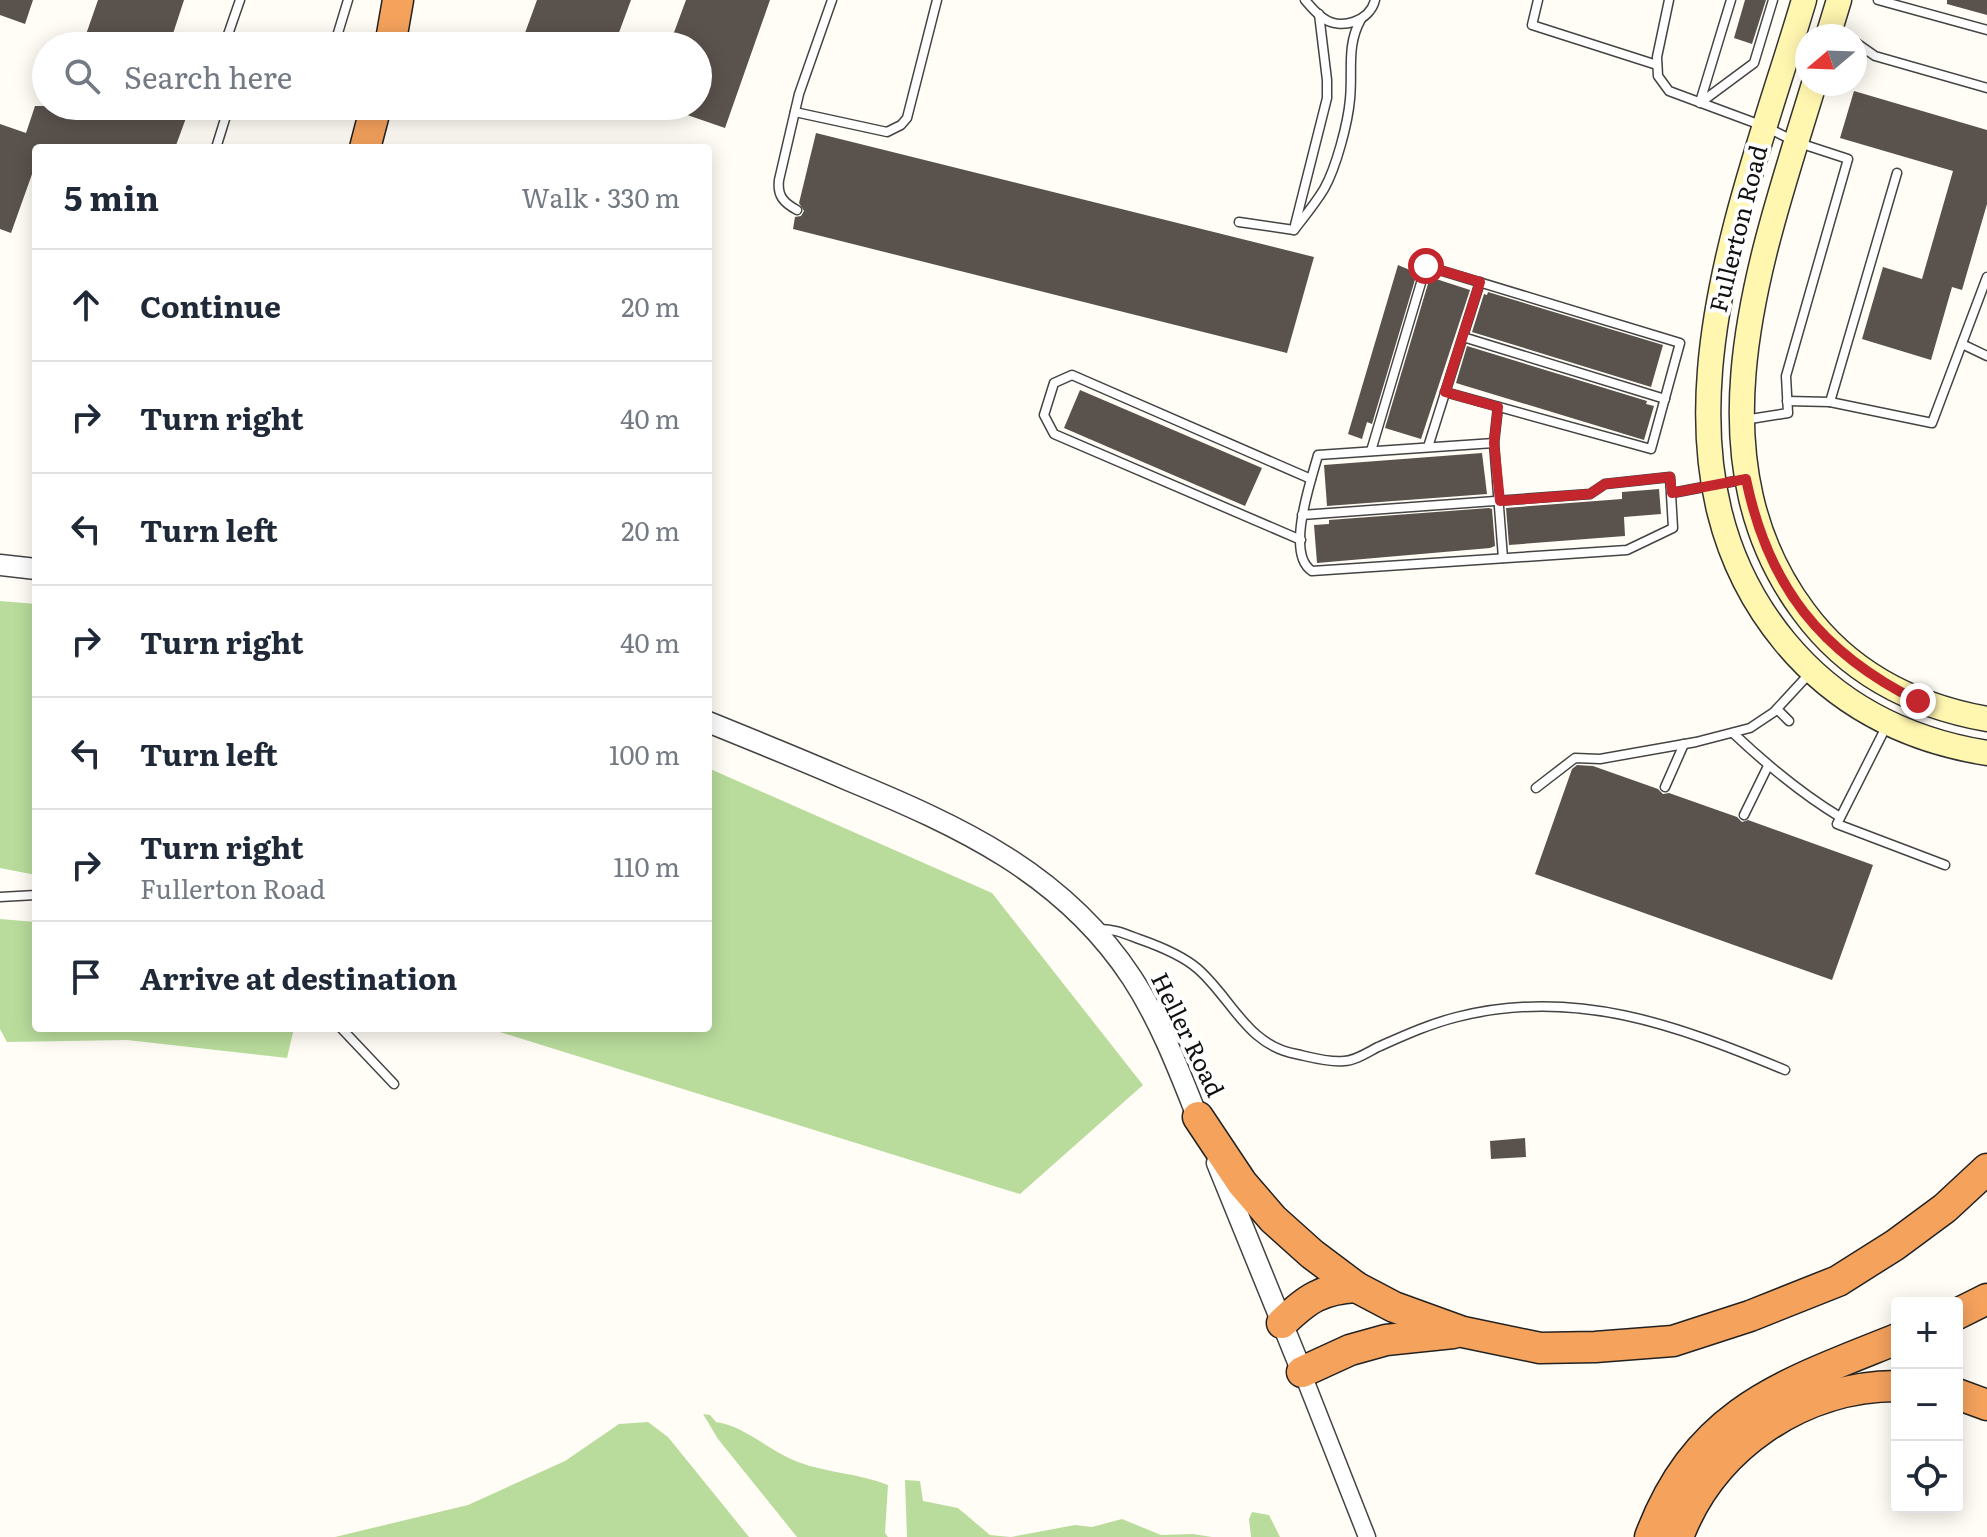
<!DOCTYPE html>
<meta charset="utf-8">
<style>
:root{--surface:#fff;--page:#f2f2f3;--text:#1f2937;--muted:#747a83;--line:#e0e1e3}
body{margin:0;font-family:Literata,serif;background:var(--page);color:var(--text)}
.controls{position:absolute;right:24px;bottom:24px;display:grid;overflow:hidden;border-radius:8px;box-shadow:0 4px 20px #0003}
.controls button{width:72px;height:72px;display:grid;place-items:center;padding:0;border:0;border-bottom:2px solid var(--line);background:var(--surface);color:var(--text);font:40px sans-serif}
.compass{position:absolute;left:1795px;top:24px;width:72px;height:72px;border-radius:50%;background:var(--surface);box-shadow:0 4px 20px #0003;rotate:251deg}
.stop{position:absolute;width:24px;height:24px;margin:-18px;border:6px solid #c4262e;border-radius:50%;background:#fff}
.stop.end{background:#c4262e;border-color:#fff;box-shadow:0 2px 8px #0008}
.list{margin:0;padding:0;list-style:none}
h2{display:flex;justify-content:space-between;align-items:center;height:104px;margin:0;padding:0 32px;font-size:34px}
h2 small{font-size:26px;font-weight:400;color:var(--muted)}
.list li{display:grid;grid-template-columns:52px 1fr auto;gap:24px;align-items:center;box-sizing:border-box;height:112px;padding:0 32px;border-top:2px solid var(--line)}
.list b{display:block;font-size:30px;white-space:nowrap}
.list p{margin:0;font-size:26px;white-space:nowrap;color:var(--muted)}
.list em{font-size:26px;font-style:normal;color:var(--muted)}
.icon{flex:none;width:44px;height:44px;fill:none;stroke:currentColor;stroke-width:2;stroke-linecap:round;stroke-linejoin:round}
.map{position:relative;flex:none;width:1987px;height:1537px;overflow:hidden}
.search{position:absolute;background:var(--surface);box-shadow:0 4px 20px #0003;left:32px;top:32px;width:680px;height:88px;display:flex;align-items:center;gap:20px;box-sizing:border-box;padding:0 28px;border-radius:44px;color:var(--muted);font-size:30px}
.panel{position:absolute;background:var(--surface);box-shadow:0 4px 20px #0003;left:32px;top:144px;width:680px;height:888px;border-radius:8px}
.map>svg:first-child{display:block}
</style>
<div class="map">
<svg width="1987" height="1537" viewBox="0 0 1987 1537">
<rect width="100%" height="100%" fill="#fffdf5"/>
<g fill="#b9dc9c">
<path d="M0,601L36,604V875L0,868Z"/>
<path d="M708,768L992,893L1143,1085L1020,1194L487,1028H708Z"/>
<path d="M0,919L36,922V1028H294L287,1058L127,1040L7,1042L0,1029Z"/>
<path d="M703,1414L710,1415L716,1422C745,1426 769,1451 798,1462C827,1473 858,1473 888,1485L885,1533L888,1537H797L718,1439Z"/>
<path d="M648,1422L668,1437L749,1537H335L468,1505L565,1461L619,1424Z"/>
<path d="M905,1480L920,1481L923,1501L958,1508L990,1535L1011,1537L1075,1525L1092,1527L1122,1519L1161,1535L1193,1534L1212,1537H907Z"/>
<path d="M1252,1512L1269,1515L1280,1537H1251L1249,1519Z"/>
</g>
<g fill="#5a524d">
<path d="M0,0H33L25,24L0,15Z"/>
<path d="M98,0H184L169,46H82Z"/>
<path d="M537,0H631L614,46H533L537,37L525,33Z"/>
<path d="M686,0H770L725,128L667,108V106H698V46H669Z"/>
<path d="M1745,0H1766L1752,44L1734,38Z"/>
<path d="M1947,0H1987V15L1947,4Z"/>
<path d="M1854,91L1987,130V204L1962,290L1952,287L1931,360L1862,339L1883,267L1922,279L1953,171L1840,138Z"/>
<path d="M35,106H150L186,118L175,148H36V163L11,233L0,229V124L26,133Z"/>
<path d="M816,133L1314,257L1287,353L793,229L795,217L801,216L804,211L799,203Z"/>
<path d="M1398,265L1417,273L1372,424L1367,422L1362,439L1348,434Z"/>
<path d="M1430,277L1470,290L1421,439L1385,428Z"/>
<path d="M1488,292L1663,345L1651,387L1472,332L1484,294L1487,295Z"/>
<path d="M1467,346L1647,401L1646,404L1654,406L1644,440L1456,383Z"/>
<path d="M1080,390L1262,468L1245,506L1064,428Z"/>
<path d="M1482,453L1487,494L1327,506L1324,465Z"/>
<path d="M1659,489L1661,514L1624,517L1625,536L1509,545L1506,508L1622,499V492Z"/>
<path d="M1489,508L1492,509L1495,546L1490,548L1317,563L1314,525L1329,524V520Z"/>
<path d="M1577,765L1593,766L1658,789L1663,794L1669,793L1737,817L1742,822L1748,820L1873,865L1832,980L1535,874L1572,769Z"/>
<path d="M1525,1138L1526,1157L1491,1159L1490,1141Z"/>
</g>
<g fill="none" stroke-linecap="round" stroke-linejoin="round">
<g stroke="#444" stroke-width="11">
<g id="service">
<path d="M1305,0C1310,6 1316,13 1323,18C1341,31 1370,21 1375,0"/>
<path d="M1538,0L1532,25L1657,65"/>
<path d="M1669,0L1657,57L1658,76L1669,91L1766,127L1796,142L1848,159L1786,376L1788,413L1744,420"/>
<path d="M1878,0L1987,30"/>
<path d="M1855,42L1875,56L1987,88"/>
<path d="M224,46L240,0"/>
<path d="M334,46L348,0"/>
<path d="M1700,102L1731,0"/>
<path d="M1700,103L1754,63L1773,0"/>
<path d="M795,112L887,132L901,125L907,118L937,0"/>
<path d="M216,148L229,106"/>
<path d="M797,210C784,203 777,196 779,180L799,94L832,0"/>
<path d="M1239,222L1294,230"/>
<path d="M1295,225L1327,98V80L1319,14"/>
<path d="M1294,230C1304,217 1315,204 1324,189C1336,168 1348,123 1350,99C1353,70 1346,46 1361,19"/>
<path d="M1463,337L1665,399"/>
<path d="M1962,344L1987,356"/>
<path d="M1787,401L1830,402L1897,173"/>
<path d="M1830,402L1932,423L1987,277"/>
<path d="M1498,407L1494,443L1503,558"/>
<path d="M1428,447L1480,282"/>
<path d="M1371,451L1426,266L1680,343L1651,449L1445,392"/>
<path d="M1672,493L1746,479"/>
<path d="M1302,515L1590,494L1605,484L1670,477L1673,528L1627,550L1312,571C1285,554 1311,481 1318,455L1494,443"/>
<path d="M1301,540L1054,434L1044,415L1054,383L1072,375L1311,479"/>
<path d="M1777,709L1789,721"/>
<path d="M1887,725L1837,824L1945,865"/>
<path d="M1733,733C1767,765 1800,793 1840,817"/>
<path d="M1665,787L1684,744"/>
<path d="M1536,788L1575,758L1600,759L1696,742L1750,728L1774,712L1810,673"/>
<path d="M1744,815L1768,766"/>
<path d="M0,897L36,895"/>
<path d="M1098,929C1112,928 1126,934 1139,939C1159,946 1182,955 1198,969C1232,999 1247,1045 1296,1054C1310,1057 1330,1063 1344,1061C1355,1061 1368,1052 1378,1047C1403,1036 1429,1024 1457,1017C1575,987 1676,1025 1785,1070"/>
<path d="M341,1028L394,1084"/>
</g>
</g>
<g stroke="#444" stroke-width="19">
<path id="minor" d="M1302,1372L1367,1537"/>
</g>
<g stroke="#444" stroke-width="23">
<g id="tertiary">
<path d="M0,565L36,569"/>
<path d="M708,722C755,741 802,760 848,780C959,826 1063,873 1132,978C1162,1024 1181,1076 1201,1126"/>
<path d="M1217,1163L1302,1372"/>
</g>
</g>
<g stroke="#333" stroke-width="27">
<g id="secondary">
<path d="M1804,0C1745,200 1632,457 1785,642C1838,706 1906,740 1987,753"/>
<path d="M1828,36L1839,0"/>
<path d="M1814,84C1763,252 1686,454 1804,612C1849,673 1914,706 1987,719"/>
</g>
</g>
<g stroke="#222" stroke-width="33">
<g id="motorway">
<path d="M390,46L398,0"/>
<path d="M365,148L376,106"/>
<path d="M1198,1117L1242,1183L1273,1219L1312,1254L1356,1287L1394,1307L1463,1332L1540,1348L1595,1347L1673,1341L1750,1316L1838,1281L1895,1245L1945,1208L1987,1169"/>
<path d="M1957,1314L1987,1299"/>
<path d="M1282,1323C1307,1299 1321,1289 1356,1287"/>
<path d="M1302,1372L1350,1350L1386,1340L1453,1333"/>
<path d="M1957,1394L1987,1405"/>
<path d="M1650,1537C1698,1410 1783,1385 1897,1339"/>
<path d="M1678,1537C1712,1447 1801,1386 1897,1386"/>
</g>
</g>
<use href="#service" stroke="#fff" stroke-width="8"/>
<use href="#minor" stroke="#fff" stroke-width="16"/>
<use href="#tertiary" stroke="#fff" stroke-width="20"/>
<use href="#secondary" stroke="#fff6b0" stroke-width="24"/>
<use href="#motorway" stroke="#f5a25d" stroke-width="30"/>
</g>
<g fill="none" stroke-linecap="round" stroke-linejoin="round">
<path stroke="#c4262e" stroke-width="10" d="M1426,266L1480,282L1445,392L1498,407L1494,443L1500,501L1590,494L1605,484L1670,477L1672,493L1746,479C1768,586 1821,653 1918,701"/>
</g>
<g text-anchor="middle" stroke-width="8" stroke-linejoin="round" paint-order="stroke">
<g font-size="24" fill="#111" stroke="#fff">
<text transform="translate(1739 229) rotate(-76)" y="8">Fullerton Road</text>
<text transform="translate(1187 1035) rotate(64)" y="8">Heller Road</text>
</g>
</g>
</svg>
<div class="controls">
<button>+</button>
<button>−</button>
<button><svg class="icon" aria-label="locate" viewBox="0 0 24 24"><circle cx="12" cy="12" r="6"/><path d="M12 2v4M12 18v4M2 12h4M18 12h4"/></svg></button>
</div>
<svg class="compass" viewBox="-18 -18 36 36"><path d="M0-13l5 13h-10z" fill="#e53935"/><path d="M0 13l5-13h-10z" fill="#747a83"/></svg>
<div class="stop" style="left:1426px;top:266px"></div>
<div class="stop end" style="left:1918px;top:701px"></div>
<div class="search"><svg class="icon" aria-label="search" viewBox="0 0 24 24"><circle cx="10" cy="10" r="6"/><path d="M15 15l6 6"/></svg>Search here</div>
<section class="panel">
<h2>5 min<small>Walk · 330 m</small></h2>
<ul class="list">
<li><svg class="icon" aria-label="ahead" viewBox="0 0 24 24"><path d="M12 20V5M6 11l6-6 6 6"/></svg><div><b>Continue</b></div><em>20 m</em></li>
<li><svg class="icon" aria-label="right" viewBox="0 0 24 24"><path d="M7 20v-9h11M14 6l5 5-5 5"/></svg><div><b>Turn right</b></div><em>40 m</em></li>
<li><svg class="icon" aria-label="left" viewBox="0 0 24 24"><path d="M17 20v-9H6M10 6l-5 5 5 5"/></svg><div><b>Turn left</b></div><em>20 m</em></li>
<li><svg class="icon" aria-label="right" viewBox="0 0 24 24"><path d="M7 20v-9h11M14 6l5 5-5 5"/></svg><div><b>Turn right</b></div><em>40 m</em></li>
<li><svg class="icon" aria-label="left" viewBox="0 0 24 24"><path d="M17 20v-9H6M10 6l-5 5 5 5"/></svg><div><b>Turn left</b></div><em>100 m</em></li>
<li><svg class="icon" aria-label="right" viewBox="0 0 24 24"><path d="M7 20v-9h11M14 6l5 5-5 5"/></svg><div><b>Turn right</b><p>Fullerton Road</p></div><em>110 m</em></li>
<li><svg class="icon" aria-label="arrive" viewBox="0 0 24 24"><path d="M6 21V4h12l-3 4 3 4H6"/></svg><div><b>Arrive at destination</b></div></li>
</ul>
</section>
</div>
